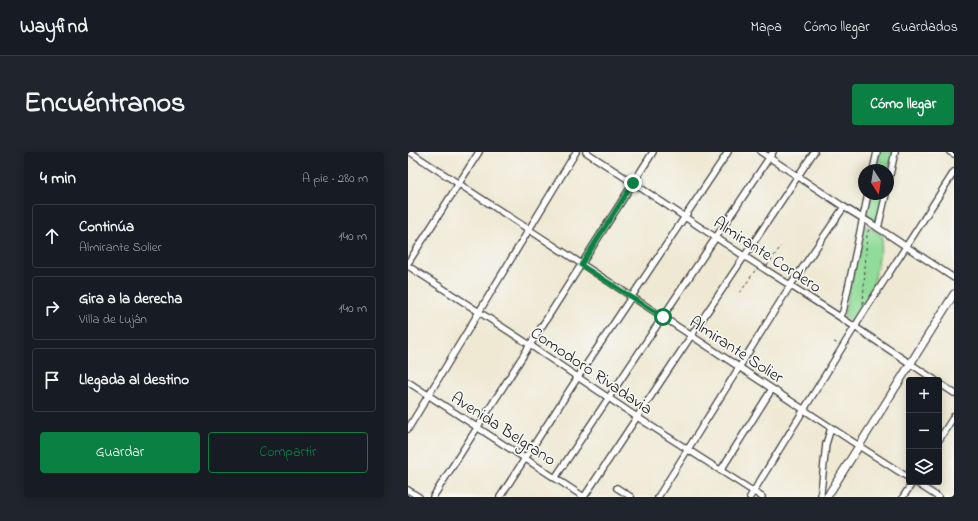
<!DOCTYPE html>
<html lang="es">
<meta charset="utf-8">
<style>
:root{--surface:#171b24;--page:#20242c;--text:#f1f3f6;--muted:#9ea1a6;--line:#363941;--accent:#0b8043}
body{margin:0;font-family:"Indie Flower",sans-serif;background:var(--page);color:var(--text)}
.controls{position:absolute;right:12px;bottom:12px;display:grid;overflow:hidden;border-radius:4px;box-shadow:0 2px 10px #0003}
.controls button{width:36px;height:36px;display:grid;place-items:center;padding:0;border:0;border-bottom:1px solid var(--line);background:var(--surface);color:var(--text);font:20px sans-serif}
.compass{position:absolute;left:450px;top:12px;width:36px;height:36px;border-radius:50%;background:var(--surface);box-shadow:0 2px 10px #0003;rotate:168deg}
.stop{position:absolute;width:12px;height:12px;margin:-9px;border:3px solid #0b8043;border-radius:50%;background:#fff}
.stop.end{background:#0b8043;border-color:#fff;box-shadow:0 1px 4px #0008}
.list{margin:0;padding:0;list-style:none}
h2{display:flex;justify-content:space-between;align-items:center;height:52px;margin:0;padding:0 16px;font-size:17px}
h2 small{font-size:13px;font-weight:400;color:var(--muted)}
.list li{display:grid;grid-template-columns:26px 1fr auto;gap:12px;align-items:center;box-sizing:border-box;height:64px;margin:0 8px 8px;padding:0 8px;border:1px solid var(--line);border-radius:4px}
.list b{display:block;font-size:15px;white-space:nowrap}
.list p{margin:0;font-size:13px;white-space:nowrap;color:var(--muted)}
.list em{font-size:13px;font-style:normal;color:var(--muted)}
.actions{display:flex;gap:8px;padding:12px 16px}
.actions a{flex:1;padding:9px 0;border:1px solid var(--accent);border-radius:4px;text-align:center;font-size:14px;color:var(--accent)}
.actions .main{background:var(--accent);color:#fff}
.icon{flex:none;width:22px;height:22px;fill:none;stroke:currentColor;stroke-width:2;stroke-linecap:round;stroke-linejoin:round}
.map{position:relative;flex:none;width:546px;height:345px;overflow:hidden;border-radius:4px}
header{display:flex;align-items:center;gap:24px;box-sizing:border-box;height:56px;padding:0 20px;background:var(--surface);border-bottom:1px solid var(--line)}
header strong{font-size:19px}
nav{display:flex;gap:22px;margin-inline-start:auto;font-size:14px}
.intro{display:flex;align-items:center;justify-content:space-between;box-sizing:border-box;height:96px;padding:0 24px}
h1{margin:0;font-size:28px}
.button{padding:10px 18px;border-radius:4px;background:var(--accent);color:#fff;font-size:14px;font-weight:700}
main{display:flex;gap:24px;padding:0 24px}
aside{flex:1;background:var(--surface);border-radius:4px;box-shadow:0 2px 10px #0003}
.map>svg:first-child{display:block}
</style>
<header>
<strong>Wayfind</strong>
<nav><a>Mapa</a><a>Cómo llegar</a><a>Guardados</a></nav>
</header>
<div class="intro"><h1>Encuéntranos</h1><a class="button">Cómo llegar</a></div>
<main>
<aside>
<h2>4 min<small>A pie · 280 m</small></h2>
<ul class="list">
<li><svg class="icon" aria-label="ahead" viewBox="0 0 24 24"><path d="M12 20V5M6 11l6-6 6 6"/></svg><div><b>Continúa</b><p>Almirante Solier</p></div><em>140 m</em></li>
<li><svg class="icon" aria-label="right" viewBox="0 0 24 24"><path d="M7 20v-9h11M14 6l5 5-5 5"/></svg><div><b>Gira a la derecha</b><p>Villa de Luján</p></div><em>140 m</em></li>
<li><svg class="icon" aria-label="arrive" viewBox="0 0 24 24"><path d="M6 21V4h12l-3 4 3 4H6"/></svg><div><b>Llegada al destino</b></div></li>
</ul>
<div class="actions"><a class="main">Guardar</a><a>Compartir</a></div>
</aside>
<div class="map">
<svg width="546" height="345" viewBox="0 0 546 345">
<rect width="100%" height="100%" fill="#f6f6f2"/>
<filter id="ink" filterUnits="userSpaceOnUse"><feTurbulence type="fractalNoise" baseFrequency=".025" numOctaves="2"/><feDisplacementMap in="SourceGraphic" scale="8" xChannelSelector="R" yChannelSelector="G"/><feConvolveMatrix kernelMatrix="1 2 1 2 8 2 1 2 1" color-interpolation-filters="sRGB"/></filter>
<filter id="wash" filterUnits="userSpaceOnUse"><feTurbulence type="fractalNoise" baseFrequency=".012" numOctaves="4" result="noise"/><feDisplacementMap in="SourceGraphic" scale="16" xChannelSelector="R" yChannelSelector="G"/><feGaussianBlur stdDeviation="0.9" result="paint"/><feColorMatrix in="noise" values="0 0 0 0 0 0 0 0 0 0 0 0 0 0 0 0 0 1.4 0 .05"/><feComposite in="paint" operator="in"/></filter>
<g filter="url(#wash)">
<rect width="100%" height="100%" fill="#efe9d4"/>
<g fill="#90dc98" stroke="#567c5a">
<path d="M471,0H485L480,22V18H468Z"/>
<path d="M463,42H476L470,68L468,70L459,65L458,63Z"/>
<path d="M460,74L474,84L475,87L463,144L448,169C442,171 438,167 436,162L454,78L457,75Z"/>
</g>
</g>
<g filter="url(#ink)">
<g fill="none" stroke-linecap="round" stroke-linejoin="round">
<g stroke="#3c3b38" stroke-width="8">
<g id="minor">
<path d="M2,0L255,165L451,294L501,326"/>
<path d="M178,0L336,104L432,165L527,228"/>
<path d="M353,0L436,55L464,72L546,126"/>
<path d="M542,0L546,2"/>
<path d="M465,18L469,0"/>
<path d="M480,32L487,0"/>
<path d="M470,76L478,42"/>
<path d="M0,111L71,0"/>
<path d="M0,114L122,193L229,265L354,345"/>
<path d="M432,165L435,160L460,42"/>
<path d="M0,230L176,345"/>
<path d="M531,231L546,241"/>
<path d="M0,277L168,0"/>
<path d="M531,288L546,264"/>
<path d="M313,318L364,237"/>
<path d="M147,326L365,0"/>
<path d="M507,330L530,345"/>
<path d="M209,336L223,345"/>
<path d="M0,338L11,345"/>
<path d="M25,345L245,0"/>
<path d="M92,345L170,225L320,0"/>
<path d="M176,345L229,265L406,0"/>
<path d="M250,345L382,134L436,55"/>
<path d="M342,345L456,160L546,20"/>
<path d="M413,345V340L418,292L423,276"/>
<path d="M495,345L505,330"/>
</g>
</g>
<g stroke="#3c3b38" stroke-width="9">
<path id="major" d="M419,345L546,142"/>
</g>
<g stroke="#3c3b38" stroke-width="1" stroke-dasharray="3 3" stroke-linecap="butt">
<path d="M359,114L373,94"/>
<path d="M332,141L348,117"/>
<path d="M455,152L459,81L462,76"/>
<path d="M426,190L431,192"/>
</g>
<use href="#minor" stroke="#fff" stroke-width="5.5"/>
<use href="#major" stroke="#fff" stroke-width="7"/>
</g>
</g>
<g fill="none" stroke-linecap="round" stroke-linejoin="round" filter="url(#ink)">
<path stroke="#0b8043" stroke-width="5" d="M225,31L173,113L255,165"/>
</g>
<g text-anchor="middle" stroke-width="3.5" stroke-linejoin="round" paint-order="stroke">
<g font-size="17" fill="#1c1c1c" stroke="#f6f6f2">
<text transform="translate(360 102) rotate(33)" y="6">Almirante Cordero</text>
<text transform="translate(329 197) rotate(33)" y="6">Almirante Solier</text>
<text transform="translate(184 218) rotate(34)" y="6">Comodoro Rivadavia</text>
<text transform="translate(96 276) rotate(33)" y="6">Avenida Belgrano</text>
</g>
</g>
</svg>
<div class="controls">
<button>+</button>
<button>−</button>
<button><svg class="icon" aria-label="layers" viewBox="0 0 24 24"><path d="M12 4l9 5-9 5-9-5zM3 14l9 5 9-5"/></svg></button>
</div>
<svg class="compass" viewBox="-18 -18 36 36"><path d="M0-13l5 13h-10z" fill="#e53935"/><path d="M0 13l5-13h-10z" fill="#9ea1a6"/></svg>
<div class="stop" style="left:255px;top:165px"></div>
<div class="stop end" style="left:225px;top:31px"></div>
</div>
</main>
